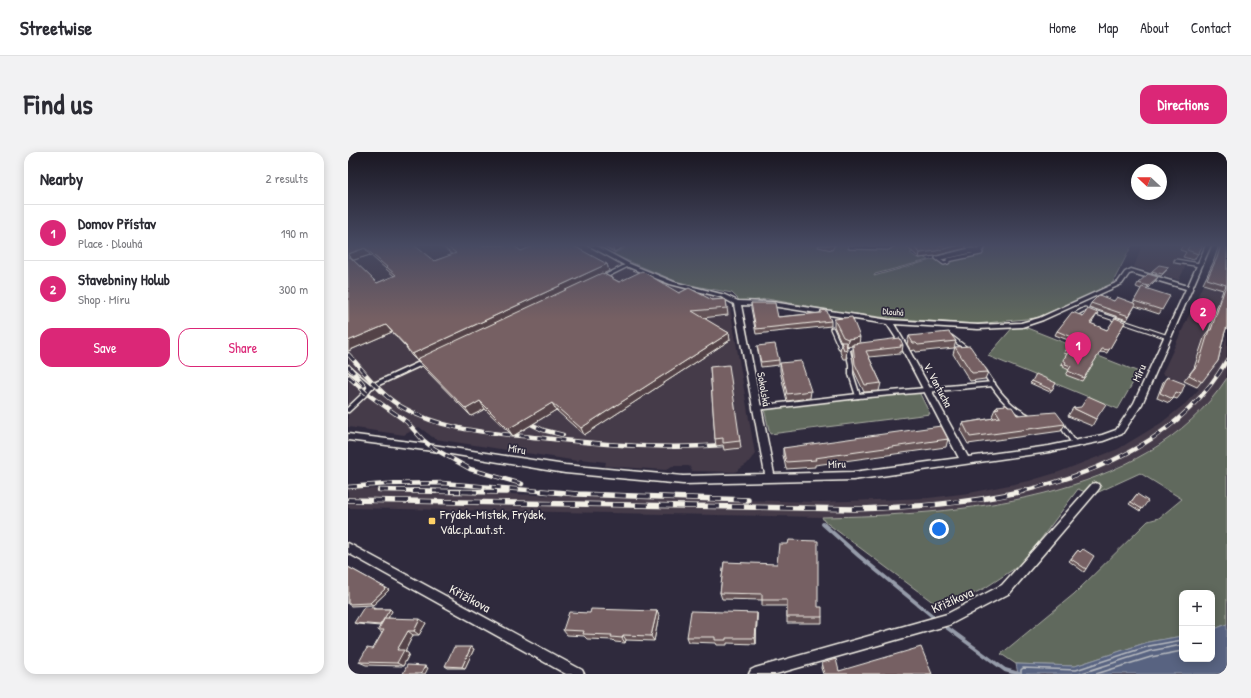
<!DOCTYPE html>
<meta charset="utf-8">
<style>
:root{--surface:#fff;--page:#f2f2f3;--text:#2b2b33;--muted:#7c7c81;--line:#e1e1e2;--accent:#db2777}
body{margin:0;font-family:"Patrick Hand",sans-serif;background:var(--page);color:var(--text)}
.controls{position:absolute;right:12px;bottom:12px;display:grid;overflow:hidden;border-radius:8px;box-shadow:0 2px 10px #0003}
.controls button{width:36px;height:36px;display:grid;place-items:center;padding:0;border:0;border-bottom:1px solid var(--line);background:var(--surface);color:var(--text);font:20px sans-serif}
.compass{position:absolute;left:783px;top:12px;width:36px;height:36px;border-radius:50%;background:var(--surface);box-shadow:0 2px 10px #0003;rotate:292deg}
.you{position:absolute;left:591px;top:377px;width:14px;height:14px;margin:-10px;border:3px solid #fff;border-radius:50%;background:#1a73e8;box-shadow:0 0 0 6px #1a73e833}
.badge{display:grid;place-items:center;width:26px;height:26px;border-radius:50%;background:var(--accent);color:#fff;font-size:13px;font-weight:700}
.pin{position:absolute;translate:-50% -33px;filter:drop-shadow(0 1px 2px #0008)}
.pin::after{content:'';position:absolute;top:21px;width:14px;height:12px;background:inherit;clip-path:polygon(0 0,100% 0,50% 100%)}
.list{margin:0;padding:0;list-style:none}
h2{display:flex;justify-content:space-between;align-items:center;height:52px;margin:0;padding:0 16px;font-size:17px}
h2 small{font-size:13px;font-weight:400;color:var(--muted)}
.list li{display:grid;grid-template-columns:26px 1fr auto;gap:12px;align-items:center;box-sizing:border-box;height:56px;padding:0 16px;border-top:1px solid var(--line)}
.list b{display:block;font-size:15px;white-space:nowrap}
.list p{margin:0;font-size:13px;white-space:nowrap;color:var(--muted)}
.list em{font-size:13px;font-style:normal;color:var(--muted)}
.actions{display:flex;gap:8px;padding:12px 16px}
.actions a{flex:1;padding:9px 0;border:1px solid var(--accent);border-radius:12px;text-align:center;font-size:14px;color:var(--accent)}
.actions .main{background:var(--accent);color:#fff}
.map{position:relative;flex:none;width:879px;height:522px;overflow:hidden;border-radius:12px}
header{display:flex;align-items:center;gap:24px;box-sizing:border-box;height:56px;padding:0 20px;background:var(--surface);border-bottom:1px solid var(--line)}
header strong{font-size:19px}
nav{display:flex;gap:22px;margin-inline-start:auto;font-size:14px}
.intro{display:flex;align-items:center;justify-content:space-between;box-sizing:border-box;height:96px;padding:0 24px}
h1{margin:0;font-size:28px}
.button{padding:10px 18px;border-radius:12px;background:var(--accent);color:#fff;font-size:14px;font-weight:700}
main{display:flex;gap:24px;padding:0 24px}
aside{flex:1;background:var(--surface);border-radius:12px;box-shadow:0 2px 10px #0003}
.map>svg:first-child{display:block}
</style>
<header>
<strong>Streetwise</strong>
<nav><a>Home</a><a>Map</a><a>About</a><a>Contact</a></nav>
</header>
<div class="intro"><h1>Find us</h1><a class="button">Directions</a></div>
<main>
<aside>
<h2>Nearby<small>2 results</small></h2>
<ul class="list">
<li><span class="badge">1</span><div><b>Domov Přístav</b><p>Place · Dlouhá</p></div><em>190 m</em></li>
<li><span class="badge">2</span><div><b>Stavebniny Holub</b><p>Shop · Míru</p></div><em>300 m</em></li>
</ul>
<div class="actions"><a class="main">Save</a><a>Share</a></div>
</aside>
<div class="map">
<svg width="879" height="522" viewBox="0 0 879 522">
<rect width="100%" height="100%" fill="#2f2a3d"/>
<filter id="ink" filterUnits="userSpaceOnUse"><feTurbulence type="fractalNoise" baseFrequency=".025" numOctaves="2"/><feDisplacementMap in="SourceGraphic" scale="8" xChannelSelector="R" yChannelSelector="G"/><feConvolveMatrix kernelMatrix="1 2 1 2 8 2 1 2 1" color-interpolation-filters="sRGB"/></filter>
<g filter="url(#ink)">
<g fill="#443a49">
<path d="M0,93H242L280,113L324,131L375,147L382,155L407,302L399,312L387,320L344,319L341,314H324L318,318L257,314L258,310L232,307L230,309L87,287L71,275L56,283L0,275Z"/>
<path d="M794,93H854L847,108L841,107L831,128L786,115Z"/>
<path d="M858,126L879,128L867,213L873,202L879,183V226L870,241L854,259L828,281L784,309L723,334L692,342L629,356L585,361L512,365H474L0,356V336L247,345L473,350L580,346L621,341L681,329L711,320L770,297L813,271L838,251L851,237L814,222Z"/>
</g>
<g fill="#60695d" stroke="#aaada2">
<path d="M278,93H500L540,96L548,93H563L569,99L562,101L569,106L575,105L580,108L527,122L526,124L590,106L596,111L600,108L633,101L636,98L637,93H784L763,134L688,166L628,172L548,167L493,160L419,147L393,150L384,141L332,131L264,102L280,95Z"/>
<path d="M666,174H674L791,220L770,257L640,204Z"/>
<path d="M879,226V472L864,478V441H834V484L800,490L727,514L668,512L653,502L726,442L800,369L811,366L834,347L792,321L744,343L730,337L675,411L637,436L594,457L476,369L474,365C607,363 798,350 879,226Z"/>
<path d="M571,240L582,262L422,282L416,257Z"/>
</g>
<path fill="#586481" stroke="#969caa" d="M879,472V522H670L668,512L727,514L800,490L834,484V507H864V478Z"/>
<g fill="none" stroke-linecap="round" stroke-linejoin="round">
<g stroke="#b6b9bf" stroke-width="1.5">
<path d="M673,522V518L675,516L728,518L801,494L834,488"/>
<path d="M731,522L802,499L834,493"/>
<path d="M748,522L803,505L834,499"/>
</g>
<g stroke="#969caa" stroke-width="4">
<path d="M475,372L511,404L588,467"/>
<path d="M594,472L657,518L671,522"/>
</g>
<g stroke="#f4f1e8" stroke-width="5.5">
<g id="service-far1">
<path d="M502,93V95L540,96L545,93"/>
<path d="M622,98H627L633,101L600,108V110L596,111L589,106Z"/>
<path d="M828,109L852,113"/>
<path d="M254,126L280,113"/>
<path d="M726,163L737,157L820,185"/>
<path d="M484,177L492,195L499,197L510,195"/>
<path d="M603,185L620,198"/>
<path d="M499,197L500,200"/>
</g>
</g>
<g stroke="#f4f1e8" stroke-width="7">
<g id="service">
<path d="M500,199L503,212V222L510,244"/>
<path d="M0,216L22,235L18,241L0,258"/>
<path d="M636,219C647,237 659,255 679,264"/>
<path d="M22,235L76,210"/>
<path d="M408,256L510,244L645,232"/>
<path d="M712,271L727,292"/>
</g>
</g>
<g stroke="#f4f1e8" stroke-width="3">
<g id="minor">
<path d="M240,93H247L282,112L326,130L377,143L390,149L424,150L541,168L630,173L673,171L691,166L770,130L777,120L783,117L840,134L858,93H863L794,252L774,282L755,289L701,300L505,328L335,332L217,321L85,299L0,288V282L85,293L217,313L335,324L417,322L386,152L373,145L322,132L278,114ZM784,121L838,137L786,251L768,278L754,283L701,294L620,305L556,189L546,172L630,177L674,175L695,168L774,132L781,122ZM393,153L424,154L539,172L550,189L611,306L505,320L426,322Z"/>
<path d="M631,93H637V96L632,101H622L591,108L588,106L622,97L629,98L631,96Z"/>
<path d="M747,331L750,332L752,335L750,338L662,441L601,473L428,522H401L403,518L407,516L599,462L654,433L744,332Z"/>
<path d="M0,391L234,518L236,522H218L0,401Z"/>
</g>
</g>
<use href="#service-far1" stroke="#2f2a3d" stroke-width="3"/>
<use href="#service" stroke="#2f2a3d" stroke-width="4"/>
<use href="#minor" fill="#2f2a3d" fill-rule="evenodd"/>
<g stroke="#f4f1e8" stroke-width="4.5">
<g id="rail-far1">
<path d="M0,202C17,220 32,243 54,255C97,280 147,281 195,286C259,293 322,298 386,292"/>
<path d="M0,214L17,234"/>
<path d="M0,224L18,241L59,270L75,288L85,296L122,317L174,332"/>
<path d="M173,267L195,278L215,283"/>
<path d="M0,335L39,332L94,331L204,340"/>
<path d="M31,338L129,340"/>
<path d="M671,340C754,320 835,285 879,208"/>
</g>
</g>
<g stroke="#f4f1e8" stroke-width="5.5">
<g id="rail">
<path d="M65,339L159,340"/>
<path d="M194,339L229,342L400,348"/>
<path d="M0,348L507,357C564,355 620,352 675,339"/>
</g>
</g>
<use href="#rail-far1" stroke="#2f2a3d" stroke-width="3" stroke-dasharray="9" stroke-linecap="butt"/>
<use href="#rail" stroke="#2f2a3d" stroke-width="4" stroke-dasharray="12" stroke-linecap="butt"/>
</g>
<g fill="#655356" stroke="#f4f1e8" fill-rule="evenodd">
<path d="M0,93L86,109L105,103L92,93H165L173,99L259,112L261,119L255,121L271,130L331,141L364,148H378L380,163L354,166L381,181L382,188L236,283L208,258L165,284L137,257L123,264L74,214L70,208L69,209L63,203L58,195L44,180L0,199ZM22,103L46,124L29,131L5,108Z"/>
<path d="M253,93H278V94L266,100Z"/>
<path d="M471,93H487L484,98L470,95Z"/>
<path d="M557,93H618V96L587,104L571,106Z"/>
<path d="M835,93H855L846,108L835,105L838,100L832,98Z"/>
<path d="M871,93H879V174L876,183L870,209L849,235L836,229L846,216L857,183L861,178L875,138L855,132L865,111Z"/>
<path d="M819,118L813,124L803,121L804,119Z"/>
<path d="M810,125L807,129L799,137L814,158L811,162L787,154L779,168L741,155L743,151L766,149L785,151L793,137L788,135L790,131Z"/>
<path d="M403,151L430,165L472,161L473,158L483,169V174L408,182L403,156Z"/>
<path d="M750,161L743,172L759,178L777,170L759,201L752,200L734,229L718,223L721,218L715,215L716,213L713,212L719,202L716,201L722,192L719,191L720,188L707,183L709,179L735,164Z"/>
<path d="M486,167L511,191L555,193L554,200H552V202L521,205L533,231L531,239L516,240L506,219L504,199V193L498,194L499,197L498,207H495L492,200L493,190L486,174Z"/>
<path d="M561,184L608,189L606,196L568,200L567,198L563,199L559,192Z"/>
<path d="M409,194L431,208V213L413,215L410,199Z"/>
<path d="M607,195L640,220L637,227L622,229L605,202Z"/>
<path d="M432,211L463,239L462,246L439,249L432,219Z"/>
<path d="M362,215L392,289L393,296L376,298L375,293L368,294L367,287Z"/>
<path d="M819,225L833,242L829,247L826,246L821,251L809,246L815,230Z"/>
<path d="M684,229L708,231L702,240L682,231Z"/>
<path d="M649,254L660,255L669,263L717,272L713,279L620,292L612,278L615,271L646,266L644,264L647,257L648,256Z"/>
<path d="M725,256L748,267L744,274L720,264Z"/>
<path d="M600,287L598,295L467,313V315L438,317L435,303V296Z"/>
<path d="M789,342L794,357L792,359L781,352Z"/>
<path d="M730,398L738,417L736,420L721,409Z"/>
<path d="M376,410L470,455L474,465V471H439V454H414V448L374,447L372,441Z"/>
<path d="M0,415L38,436L41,438L25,453L3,454L0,452Z"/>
<path d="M26,456L28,457H42L44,459L40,466L78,471L71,483H65L57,499L61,502L55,514L18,513L11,510L25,497L34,481L30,478L32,474L9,472L6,471Z"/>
<path d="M309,459L311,464L306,489L278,488L277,491L267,490L265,488L239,487L236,484L219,483L215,478L242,461Z"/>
<path d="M409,461V466L408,492L379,491V493H369L368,491L341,490L339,485Z"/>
<path d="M123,495L126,497L117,516H100L97,514Z"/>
<path d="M474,511L491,519L584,522H475L473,516Z"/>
</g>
<g fill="#534346" stroke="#f4f1e8">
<path d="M264,93H278V94L266,100Z"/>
<path d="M612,93H618V96L587,104L571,106L572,101Z"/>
<path d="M17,96L22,103L3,109L0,104V102Z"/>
<path d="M259,112L261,119L69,209L64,202Z"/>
<path d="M810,125L807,129L797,139L800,134Z"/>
<path d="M38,173L44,180L0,199V189Z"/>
<path d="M381,181L382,188L236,283L233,276Z"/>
<path d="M512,185L511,192L499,194L500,187Z"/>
<path d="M132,249L137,257L123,264L118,257Z"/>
<path d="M204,251L208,258L165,284L160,277Z"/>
<path d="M38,436L41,438L25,453L22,451Z"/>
<path d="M42,457L44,459L35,475L32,473Z"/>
<path d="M309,459L311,464L306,489L303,484Z"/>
<path d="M409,461V466L408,492L407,486Z"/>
<path d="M72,467L78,471L71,483L66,479Z"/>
<path d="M60,479L65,483L57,499L61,502L55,514L49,511V498Z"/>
<path d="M275,483L278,488L277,491L274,486Z"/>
<path d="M123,495L126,497L117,516L114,515Z"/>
<path d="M77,514L80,516L77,522H73Z"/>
</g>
<g fill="#766064" stroke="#f4f1e8">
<path d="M0,93H66L86,109L108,101L97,93H165L173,99L187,93H224L259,112L64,202L58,195H59L38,173L0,189V103L29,131L48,123L17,96L0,102Z"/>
<path d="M563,93H612L588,99L572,101Z"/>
<path d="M842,93H855L850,102L839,98Z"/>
<path d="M873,93H879V174L876,183L870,209L854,230L841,223L851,211L861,178H863L878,133L859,127L869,106Z"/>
<path d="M811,113L821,115L814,122L804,119Z"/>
<path d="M294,119L331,141L341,136L364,148L376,147L378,148L379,156L344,159L381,181L233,276L204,251L160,277L132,249L118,257L69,207L254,121L271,130Z"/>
<path d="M800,122L810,125L800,134L790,131Z"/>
<path d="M794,135L822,144L814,158L786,149Z"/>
<path d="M751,143L766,149L769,145L788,152L781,164L743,151Z"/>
<path d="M403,151H427L430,165L473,161V158L479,159L483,169L408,177Z"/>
<path d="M740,157L750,161L742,171L759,178L767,166L777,170L761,198L754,197L736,226L720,219L723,214L717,212L718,210L715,208L721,199L718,198L724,189L721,188L723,185L709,179L724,160L735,164Z"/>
<path d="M504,165L512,185L500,187L495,185L486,167Z"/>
<path d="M601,180L608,189L570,193L568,191H565L561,184Z"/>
<path d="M552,186L555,193H552L553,195L518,199L533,231L517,233L507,212L505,192Z"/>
<path d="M493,190H498L499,197L496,198Z"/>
<path d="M427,192L431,208L413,210L409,194Z"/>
<path d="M622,194L640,220L624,221L607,195Z"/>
<path d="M453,209L463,239L439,242L432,211Z"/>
<path d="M381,213L392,289L375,291V286L367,287L362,215Z"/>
<path d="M688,222L708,231L704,238L684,229Z"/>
<path d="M819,225L837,232L833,242L828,240L825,247L812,241Z"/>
<path d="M740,244L758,252L748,267L725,256L733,255Z"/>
<path d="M658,253L660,255H664L669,263L708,260L717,272L622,285L615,271L652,265L647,257L651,256L649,254Z"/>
<path d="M593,274L600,287L467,306L468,308L438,310L435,296Z"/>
<path d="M789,342L800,349L794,357L783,350Z"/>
<path d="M441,388L470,389V455H474V465H439V448H414V442L372,441L376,410L429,412L431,392H440Z"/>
<path d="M735,397L746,404L738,417L723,407L730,398L732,400Z"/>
<path d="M0,415L38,436L22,451L0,452Z"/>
<path d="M16,455L26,456L25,457H42L32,473L6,471Z"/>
<path d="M243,457L309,459L303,484L275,483L274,486L263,485L264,483L235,482L236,479L215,478L221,460L242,461Z"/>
<path d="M343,459L409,461L407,486H378V488H367V485H339Z"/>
<path d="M37,466L72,467L66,479H60L49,498H56L49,511L11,510L19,496L25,497L36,478H30Z"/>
<path d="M106,495H123L114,515L97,514Z"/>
<path d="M573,495L584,522H477L474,511L488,507L491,519Z"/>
<path d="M59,513L77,514L73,522H55Z"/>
</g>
</g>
<linearGradient id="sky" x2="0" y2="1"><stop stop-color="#1a1722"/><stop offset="0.56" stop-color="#474a62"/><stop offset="1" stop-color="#474a62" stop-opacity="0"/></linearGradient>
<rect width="879" height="167" fill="url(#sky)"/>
<rect fill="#ffd166" stroke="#2f2a3d" stroke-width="1.5" x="80" y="365" width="8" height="8" rx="2"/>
<g text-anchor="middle" stroke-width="3.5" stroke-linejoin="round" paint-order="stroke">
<g font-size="9" fill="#f4f1e8" stroke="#2f2a3d">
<text transform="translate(545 160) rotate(5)" y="3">Dlouhá</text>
</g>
<g font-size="11" fill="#f4f1e8" stroke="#2f2a3d">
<text transform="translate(791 221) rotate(-66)" y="4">Míru</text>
<text transform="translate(590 233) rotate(62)" y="4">V. Vantucha</text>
<text transform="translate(416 237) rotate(80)" y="4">Sokolská</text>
<text transform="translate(169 297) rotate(9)" y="4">Míru</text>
<text transform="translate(489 312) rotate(-2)" y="4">Míru</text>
</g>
<g font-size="13" fill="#f4f1e8" stroke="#2f2a3d" text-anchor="start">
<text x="92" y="367">Frýdek-Místek, Frýdek,<tspan x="92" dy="15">Válc.pl.aut.st.</tspan></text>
</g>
<g font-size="13" fill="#f4f1e8" stroke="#2f2a3d">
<text transform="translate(122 446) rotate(28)" y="5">Křižíkova</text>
<text transform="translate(604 448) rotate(-24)" y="5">Křižíkova</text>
</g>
</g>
</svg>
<div class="controls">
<button>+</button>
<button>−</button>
</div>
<svg class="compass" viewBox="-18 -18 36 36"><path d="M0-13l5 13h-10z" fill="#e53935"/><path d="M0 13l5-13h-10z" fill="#7c7c81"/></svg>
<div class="you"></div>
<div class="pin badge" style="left:730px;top:213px">1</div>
<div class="pin badge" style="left:855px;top:179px">2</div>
</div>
</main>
